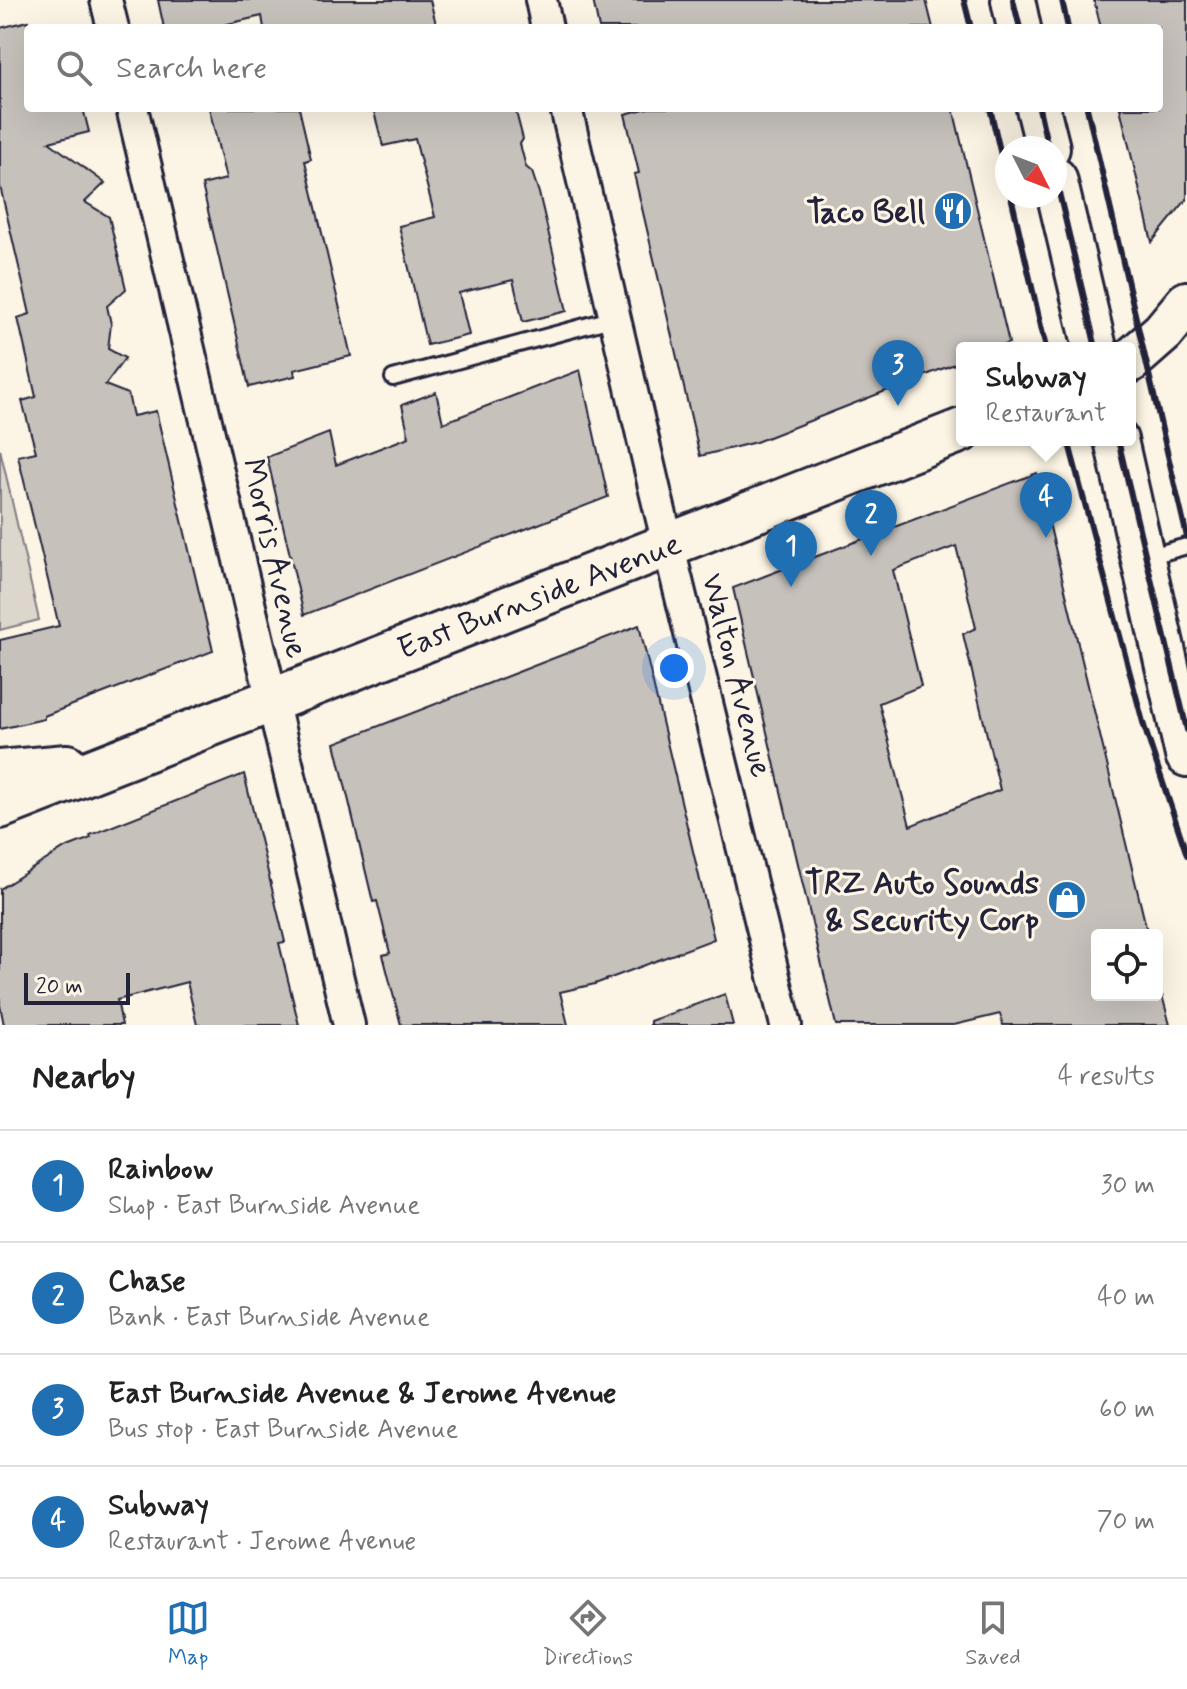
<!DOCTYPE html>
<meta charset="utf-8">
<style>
:root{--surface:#fff;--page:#f6f6f6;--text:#222;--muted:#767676;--line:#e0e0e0;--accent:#1f6fb2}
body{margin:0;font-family:Mynerve,sans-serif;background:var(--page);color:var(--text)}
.controls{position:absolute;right:24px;bottom:24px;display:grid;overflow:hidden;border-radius:8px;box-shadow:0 8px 32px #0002}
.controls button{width:72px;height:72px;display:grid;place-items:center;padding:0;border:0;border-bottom:2px solid var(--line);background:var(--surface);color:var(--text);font:40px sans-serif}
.compass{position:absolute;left:995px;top:136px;width:72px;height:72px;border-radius:50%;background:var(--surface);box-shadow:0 8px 32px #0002;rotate:132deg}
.scale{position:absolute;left:24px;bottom:20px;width:106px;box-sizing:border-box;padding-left:8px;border:4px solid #22223b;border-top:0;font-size:22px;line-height:28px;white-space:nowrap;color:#22223b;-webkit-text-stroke:6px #fcf5e5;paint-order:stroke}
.you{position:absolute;left:674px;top:668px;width:28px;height:28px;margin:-20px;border:6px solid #fff;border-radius:50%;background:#1a73e8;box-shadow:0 0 0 12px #1a73e833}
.badge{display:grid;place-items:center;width:52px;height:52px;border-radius:50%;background:var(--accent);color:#fff;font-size:26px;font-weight:700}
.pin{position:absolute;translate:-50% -66px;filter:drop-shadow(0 2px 4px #0008)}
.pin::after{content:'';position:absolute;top:42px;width:28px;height:24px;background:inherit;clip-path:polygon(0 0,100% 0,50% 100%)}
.popup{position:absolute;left:956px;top:342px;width:180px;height:104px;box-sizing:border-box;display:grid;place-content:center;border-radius:8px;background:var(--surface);filter:drop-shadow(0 2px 6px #0005);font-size:26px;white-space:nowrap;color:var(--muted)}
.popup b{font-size:30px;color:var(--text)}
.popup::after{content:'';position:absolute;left:50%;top:100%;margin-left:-16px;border:16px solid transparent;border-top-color:var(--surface)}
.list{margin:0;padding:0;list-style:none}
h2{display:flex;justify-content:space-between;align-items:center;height:104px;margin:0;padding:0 32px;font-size:34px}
h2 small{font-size:26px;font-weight:400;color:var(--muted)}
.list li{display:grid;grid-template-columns:52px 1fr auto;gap:24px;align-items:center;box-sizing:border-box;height:112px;padding:0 32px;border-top:2px solid var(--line)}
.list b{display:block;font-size:30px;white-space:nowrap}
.list p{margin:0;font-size:26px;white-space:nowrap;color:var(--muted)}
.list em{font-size:26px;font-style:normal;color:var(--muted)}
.icon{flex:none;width:44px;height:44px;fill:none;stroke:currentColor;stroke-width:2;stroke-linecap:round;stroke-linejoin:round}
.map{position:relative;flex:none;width:1187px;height:1025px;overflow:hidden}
.search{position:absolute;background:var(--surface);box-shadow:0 8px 32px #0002;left:24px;right:24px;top:24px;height:88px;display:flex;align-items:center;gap:20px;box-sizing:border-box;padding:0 28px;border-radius:8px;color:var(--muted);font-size:30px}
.sheet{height:552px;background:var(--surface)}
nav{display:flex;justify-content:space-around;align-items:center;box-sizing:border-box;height:112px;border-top:2px solid var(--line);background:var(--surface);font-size:22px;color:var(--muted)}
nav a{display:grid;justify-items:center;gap:4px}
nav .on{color:var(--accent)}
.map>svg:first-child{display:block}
</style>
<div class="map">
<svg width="1187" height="1025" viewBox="0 0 1187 1025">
<rect width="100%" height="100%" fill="#fcf5e5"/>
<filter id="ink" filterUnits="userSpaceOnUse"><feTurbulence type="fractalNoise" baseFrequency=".0125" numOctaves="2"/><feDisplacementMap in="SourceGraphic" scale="16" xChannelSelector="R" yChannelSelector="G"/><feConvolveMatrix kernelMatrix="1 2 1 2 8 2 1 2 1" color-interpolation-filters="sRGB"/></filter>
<g filter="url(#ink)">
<path fill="#dcd6cc" stroke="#7f7c84" stroke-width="2" d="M0,449L39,620L0,630Z"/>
<g fill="#c6c1bb" stroke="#22223b" stroke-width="2" fill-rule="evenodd">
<path d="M158,0H430L437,28H264L262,16L210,28H164Z"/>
<path d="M593,0H926L933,28H599Z"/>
<path d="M1094,0H1187V199L1152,242L1120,108H1159V28H1101Z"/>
<path d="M28,21V108H83L89,132L49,142L105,183L85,202L109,217L126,289L107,306L111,324L108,349L125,358L105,385L128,394L133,416L156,411L213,651L44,716V719L0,729V640L59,626L18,456L36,452L22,401L36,397L18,318L30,314L0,186V28Z"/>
<path d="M209,108H299L311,159L305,161L351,356L294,370L295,376L249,387L202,185L226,179Z"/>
<path d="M373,108H515L523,139L520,144L526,167L532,172L539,193L567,311L523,322L513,280L459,293L469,335L427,345L399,226L435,217L415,139L383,146Z"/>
<path d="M648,108H953L1009,343L996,348H962V361L756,442L700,456L634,174L639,173L625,114Z"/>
<path d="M580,370L608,497L304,615L267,457L329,433L336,465L409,437L402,405L436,392L443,423Z"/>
<path d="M1037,473L1148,935H1097V995H1162L1170,1025H1003L1000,1014L954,1025H836L733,588ZM956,546L976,628L963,634L1000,790L910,826L879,703L921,686L893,570Z"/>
<path d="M639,625L714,939L595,984L560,992L568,1025H401L383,955L390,953L377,901L373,902L335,743Z"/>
<path d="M244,774L285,942L279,943L299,1025H197L187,982L117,1000L122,1025H4L0,1005V889L65,848L91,838L90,835Z"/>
<path d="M725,994L733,1025H650V1021Z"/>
</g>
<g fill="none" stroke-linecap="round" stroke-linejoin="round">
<g stroke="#22223b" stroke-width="20">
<g id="service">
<path d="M393,378L615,318"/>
<path d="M1147,557L1187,546"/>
</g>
</g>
<g stroke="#22223b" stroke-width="36">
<g id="minor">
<path d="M106,0L113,28"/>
<path d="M541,0L547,28"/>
<path d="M132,108L349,1025"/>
<path d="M566,108L656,495L786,1025"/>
</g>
</g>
<g stroke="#22223b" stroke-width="48">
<g id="secondary">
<path d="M1013,0L1019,28"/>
<path d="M1038,108L1048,148"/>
<path d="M1055,179L1095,348"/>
<path d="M1130,361L1163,332L1187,303"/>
<path d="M1116,440L1187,755"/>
<path d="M0,772L67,766"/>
<path d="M0,807L962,430"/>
</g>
</g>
<use href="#service" stroke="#fcf5e5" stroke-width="14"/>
<use href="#minor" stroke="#fcf5e5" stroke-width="30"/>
<use href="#secondary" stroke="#fcf5e5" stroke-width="42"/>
<g stroke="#22223b" stroke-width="6">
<path d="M964,0L971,28"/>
<path d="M1013,0L1020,28"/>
<path d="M1062,0L1068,28"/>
<path d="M990,108L1007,181"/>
<path d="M1039,108L1048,148"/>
<path d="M1087,108L1187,537"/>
<path d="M1055,176L1096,348"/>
<path d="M1011,196L1046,348"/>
<path d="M1068,440L1144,726L1187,855"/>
<path d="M1118,440L1187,730"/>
</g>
</g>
</g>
<defs>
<g id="restaurant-disc" transform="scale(2)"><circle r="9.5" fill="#1f6fb2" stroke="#fcf5e5"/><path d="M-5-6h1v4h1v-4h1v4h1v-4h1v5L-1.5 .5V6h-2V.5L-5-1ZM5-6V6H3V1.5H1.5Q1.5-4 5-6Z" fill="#fff"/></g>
<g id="shop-disc" transform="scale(2)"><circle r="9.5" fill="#1f6fb2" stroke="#fcf5e5"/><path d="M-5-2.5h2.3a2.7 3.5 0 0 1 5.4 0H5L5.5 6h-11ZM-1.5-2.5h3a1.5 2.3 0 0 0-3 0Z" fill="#fff"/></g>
</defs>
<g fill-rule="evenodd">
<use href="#restaurant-disc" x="953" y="211"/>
<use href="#shop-disc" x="1067" y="900"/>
</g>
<g text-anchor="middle" stroke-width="6" stroke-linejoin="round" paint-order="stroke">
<g font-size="32" font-weight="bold" fill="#22223b" stroke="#fcf5e5" text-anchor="end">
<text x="925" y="222">Taco Bell</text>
<text x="1039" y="893">TRZ Auto Sounds<tspan x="1039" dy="37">&amp; Security Corp</tspan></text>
</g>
<g font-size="32" fill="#22223b" stroke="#fcf5e5">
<text transform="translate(276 558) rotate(77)" y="11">Morris Avenue</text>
<text transform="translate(539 595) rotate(-21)" y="11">East Burnside Avenue</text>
<text transform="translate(738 675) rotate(76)" y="11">Walton Avenue</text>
</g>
</g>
</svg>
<div class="controls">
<button><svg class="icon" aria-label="locate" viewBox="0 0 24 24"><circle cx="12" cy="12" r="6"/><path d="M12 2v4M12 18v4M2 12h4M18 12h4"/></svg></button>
</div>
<svg class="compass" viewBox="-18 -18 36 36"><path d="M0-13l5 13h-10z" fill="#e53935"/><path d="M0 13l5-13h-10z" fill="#767676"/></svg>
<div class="scale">20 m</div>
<div class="you"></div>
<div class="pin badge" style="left:791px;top:587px">1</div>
<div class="pin badge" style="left:871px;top:556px">2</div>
<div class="pin badge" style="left:898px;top:406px">3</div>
<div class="pin badge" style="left:1046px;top:538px">4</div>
<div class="popup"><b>Subway</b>Restaurant</div>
<div class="search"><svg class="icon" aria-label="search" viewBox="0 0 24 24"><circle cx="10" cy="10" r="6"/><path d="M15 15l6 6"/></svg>Search here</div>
</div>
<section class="sheet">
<h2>Nearby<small>4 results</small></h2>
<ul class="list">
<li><span class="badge">1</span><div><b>Rainbow</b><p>Shop · East Burnside Avenue</p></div><em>30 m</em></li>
<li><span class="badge">2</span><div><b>Chase</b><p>Bank · East Burnside Avenue</p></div><em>40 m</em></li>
<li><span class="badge">3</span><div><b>East Burnside Avenue &amp; Jerome Avenue</b><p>Bus stop · East Burnside Avenue</p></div><em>60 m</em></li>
<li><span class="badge">4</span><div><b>Subway</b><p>Restaurant · Jerome Avenue</p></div><em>70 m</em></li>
</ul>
</section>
<nav>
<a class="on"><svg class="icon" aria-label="map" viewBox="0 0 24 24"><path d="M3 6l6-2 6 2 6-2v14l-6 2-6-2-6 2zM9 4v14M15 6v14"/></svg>Map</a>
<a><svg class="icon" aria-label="directions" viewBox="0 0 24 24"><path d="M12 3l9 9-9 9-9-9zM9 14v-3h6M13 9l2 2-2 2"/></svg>Directions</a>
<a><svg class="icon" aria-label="saved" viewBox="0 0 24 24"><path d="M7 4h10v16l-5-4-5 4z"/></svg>Saved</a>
</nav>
